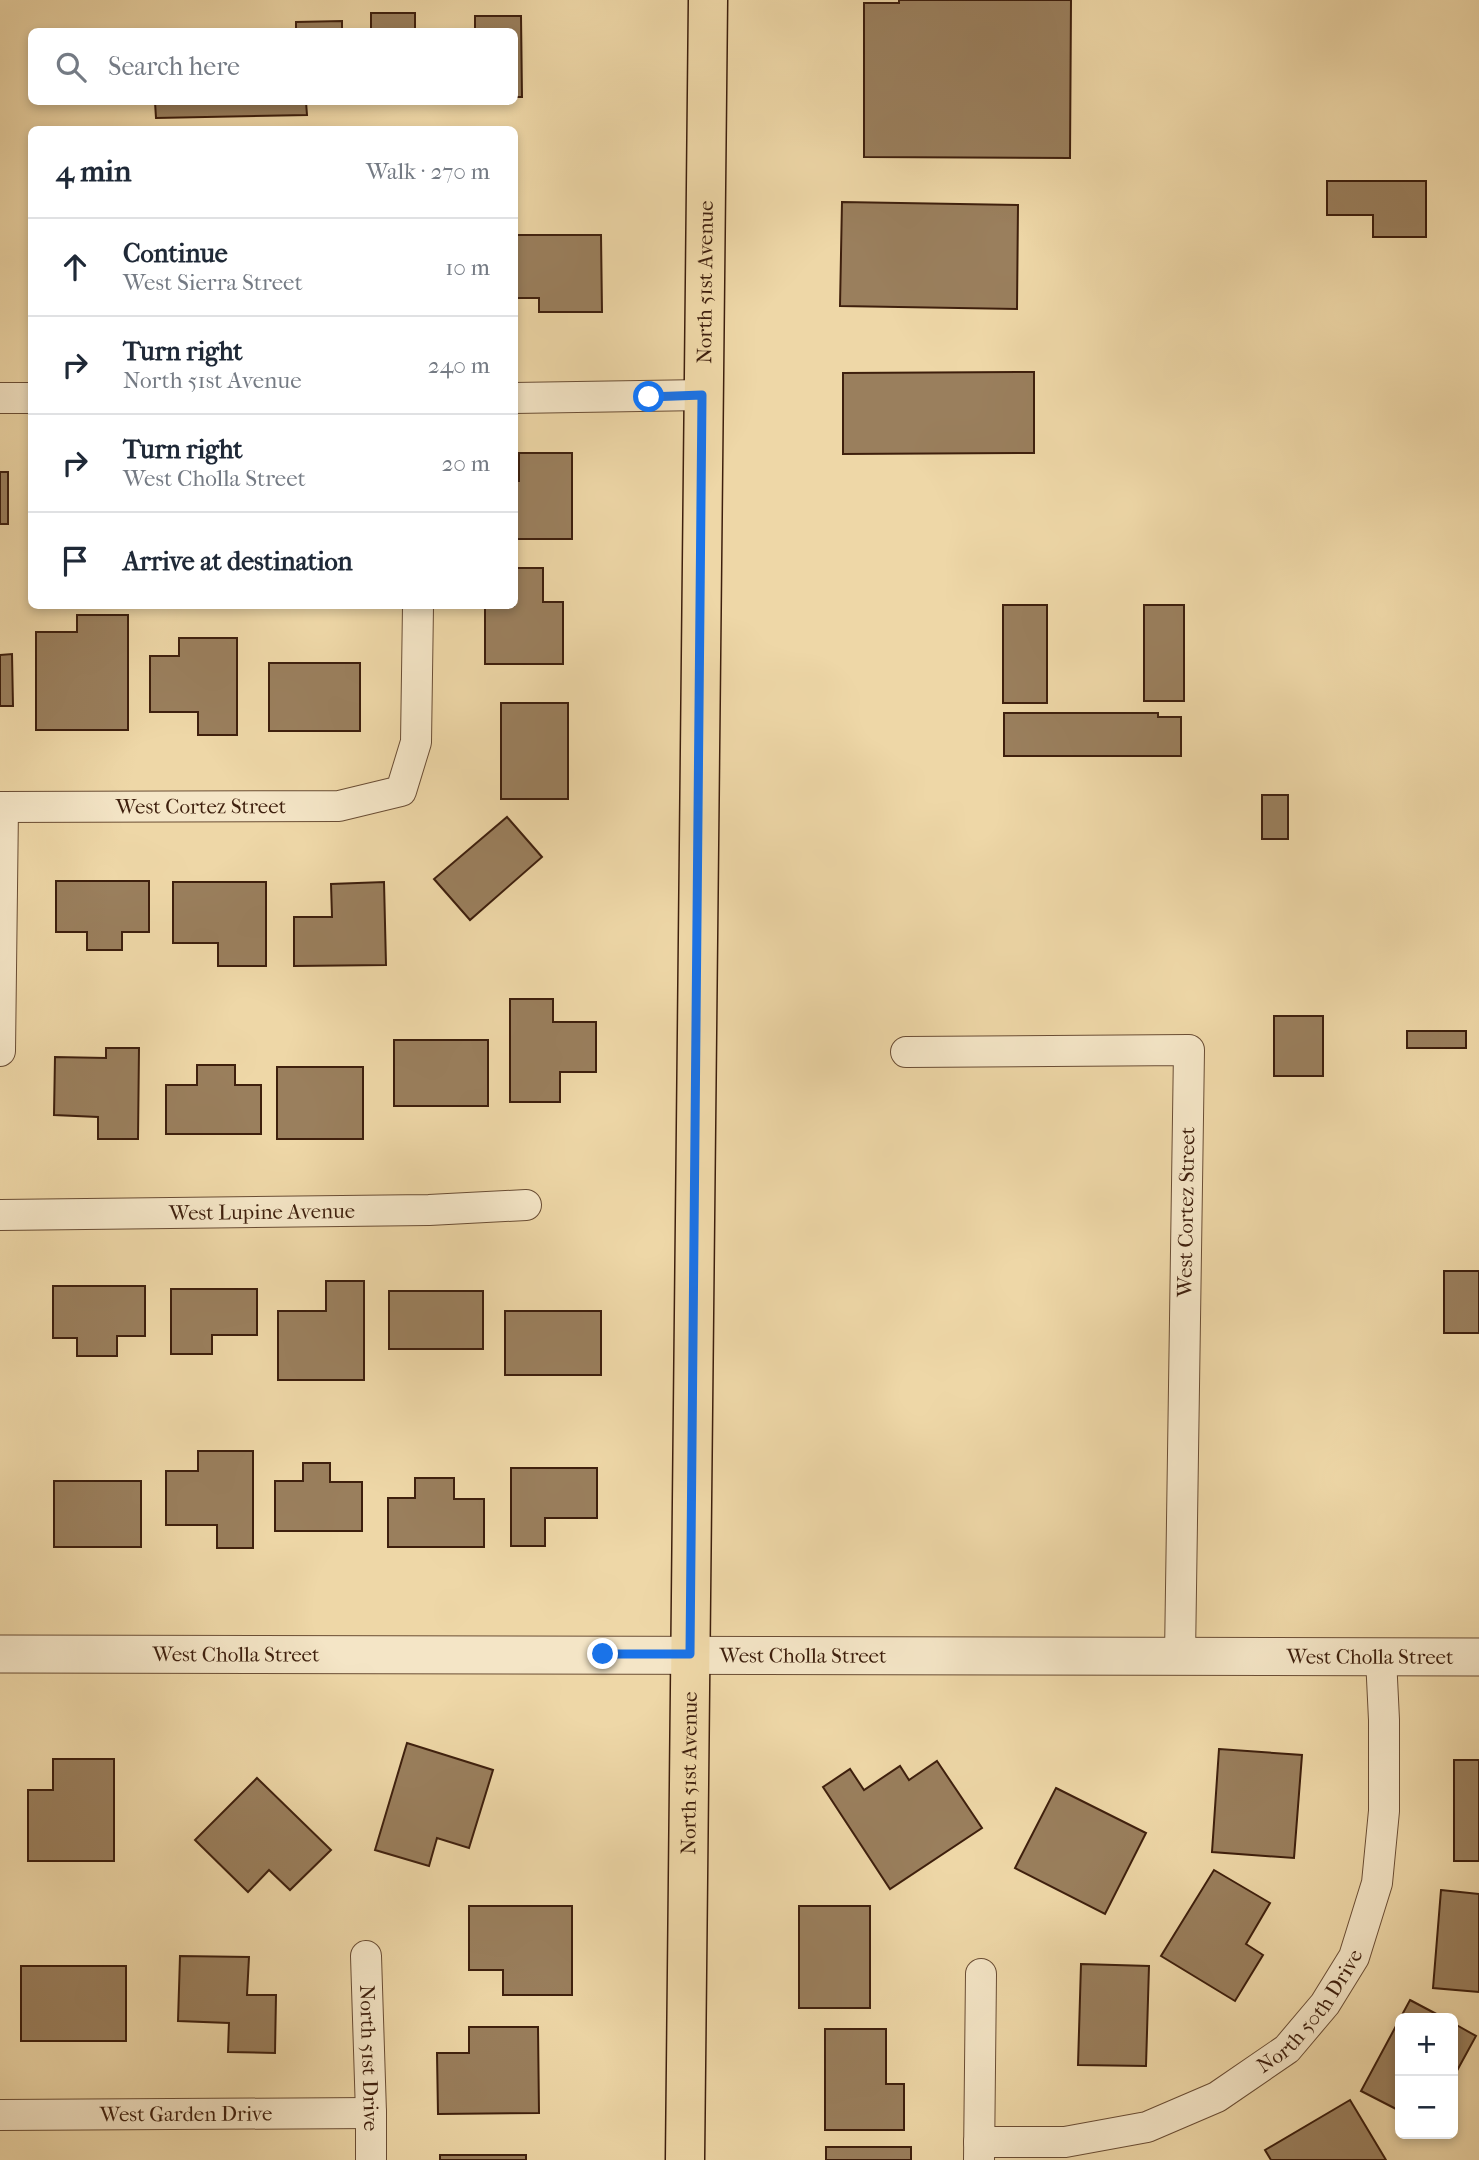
<!DOCTYPE html>
<meta charset="utf-8">
<style>
:root{--surface:#fff;--page:#f6f6f7;--text:#1f2937;--muted:#747a83;--line:#e0e1e3}
body{margin:0;font-family:"IM FELL French Canon",serif;background:var(--page);color:var(--text)}
.controls{position:absolute;right:21px;bottom:21px;display:grid;overflow:hidden;border-radius:10px;box-shadow:0 4px 10px #0003}
.controls button{width:63px;height:63px;display:grid;place-items:center;padding:0;border:0;border-bottom:2px solid var(--line);background:var(--surface);color:var(--text);font:35px sans-serif}
.stop{position:absolute;width:21px;height:21px;margin:-16px;border:5px solid #1a73e8;border-radius:50%;background:#fff}
.stop.end{background:#1a73e8;border-color:#fff;box-shadow:0 2px 7px #0008}
.list{margin:0;padding:0;list-style:none}
h2{display:flex;justify-content:space-between;align-items:center;height:91px;margin:0;padding:0 28px;font-size:30px}
h2 small{font-size:23px;font-weight:400;color:var(--muted)}
.list li{display:grid;grid-template-columns:46px 1fr auto;gap:21px;align-items:center;box-sizing:border-box;height:98px;padding:0 28px;border-top:2px solid var(--line)}
.list b{display:block;font-size:26px;white-space:nowrap}
.list p{margin:0;font-size:23px;white-space:nowrap;color:var(--muted)}
.list em{font-size:23px;font-style:normal;color:var(--muted)}
.icon{flex:none;width:38px;height:38px;fill:none;stroke:currentColor;stroke-width:2;stroke-linecap:round;stroke-linejoin:round}
.map{position:relative;flex:none;width:1479px;height:2160px;overflow:hidden}
.search{position:absolute;background:var(--surface);box-shadow:0 4px 10px #0003;left:28px;top:28px;width:490px;height:77px;display:flex;align-items:center;gap:18px;box-sizing:border-box;padding:0 24px;border-radius:10px;color:var(--muted);font-size:26px}
.panel{position:absolute;background:var(--surface);box-shadow:0 4px 10px #0003;left:28px;top:126px;width:490px;height:483px;border-radius:10px}
.map>svg:first-child{display:block}
</style>
<div class="map">
<svg width="1479" height="2160" viewBox="0 0 1479 2160">
<rect width="100%" height="100%" fill="#eed7a7"/>
<filter id="stains"><feTurbulence type="fractalNoise" baseFrequency=".00286" numOctaves="4"/><feColorMatrix values="0 0 0 0 .2 0 0 0 0 .09 0 0 0 0 .02 0 0 0 .5 -.17"/></filter>
<radialGradient id="worn" r=".72"><stop offset=".6" stop-color="#630" stop-opacity="0"/><stop offset="1" stop-color="#630" stop-opacity=".3"/></radialGradient>
<g fill="#9a7f5d" stroke="#3e1f0d" stroke-width="2">
<path d="M899,0H1071L1070,158L864,157V3H899Z"/>
<rect x="371" y="13" width="44" height="19"/>
<path d="M475,16H521L522,97H514V32H475Z"/>
<path d="M342,21V32H296V22Z"/>
<path d="M155,102H306L307,115L156,118Z"/>
<path d="M1327,181H1426V237H1373V215H1327Z"/>
<path d="M842,202L1018,205L1017,309L840,306Z"/>
<path d="M514,235H601L602,312H539V298H517V307H514Z"/>
<path d="M1034,372V453L843,454V373Z"/>
<path d="M519,453H572V539H514V481H519Z"/>
<rect x="0" y="472" width="8" height="52"/>
<path d="M514,568H543V602H563V664H485V606H514Z"/>
<rect x="1003" y="605" width="44" height="98"/>
<rect x="1144" y="605" width="40" height="96"/>
<path d="M77,615H128V730H36V632H77Z"/>
<path d="M179,638H237V735H198V712H150V656H179Z"/>
<path d="M12,654L13,706H0V655Z"/>
<rect x="269" y="663" width="91" height="68"/>
<rect x="501" y="703" width="67" height="96"/>
<path d="M1004,713H1158V717H1181V756H1004Z"/>
<rect x="1262" y="795" width="26" height="44"/>
<path d="M507,817L542,857L470,920L434,879Z"/>
<path d="M56,881H149V932H122V950H87V932H56Z"/>
<path d="M173,882H266V966H218V943H173Z"/>
<path d="M384,882L386,965L294,966V917H332L331,884Z"/>
<path d="M510,999H553V1022H596V1072H560V1102H510Z"/>
<rect x="1274" y="1016" width="49" height="60"/>
<rect x="1407" y="1031" width="59" height="17"/>
<rect x="394" y="1040" width="94" height="66"/>
<path d="M106,1048H139L138,1139H98V1117L54,1115L55,1057L106,1058Z"/>
<path d="M197,1065H235V1085H261V1134H166V1085H197Z"/>
<rect x="277" y="1067" width="86" height="72"/>
<rect x="1444" y="1271" width="35" height="62"/>
<path d="M326,1281H364V1380H278V1311H326Z"/>
<path d="M53,1286H145V1336H117V1356H77V1338H53Z"/>
<path d="M171,1289H257V1335H212V1354H171Z"/>
<rect x="389" y="1291" width="94" height="58"/>
<rect x="505" y="1311" width="96" height="64"/>
<path d="M198,1451H253V1548H217V1525H166V1471H198Z"/>
<path d="M303,1463H330V1482H362V1531H275V1481H303Z"/>
<path d="M511,1468H597V1518H545V1546H511Z"/>
<path d="M415,1478H454V1499H484V1547H388V1498H415Z"/>
<rect x="54" y="1481" width="87" height="66"/>
<path d="M407,1743L493,1770L469,1848L437,1838L429,1866L375,1850Z"/>
<path d="M1219,1749L1302,1755L1294,1858L1212,1852Z"/>
<path d="M53,1759H114V1861H28V1790H53Z"/>
<rect x="1454" y="1760" width="25" height="101"/>
<path d="M937,1761L982,1828L890,1889L823,1787L850,1769L864,1790L900,1766L909,1780Z"/>
<path d="M257,1778L331,1850L290,1890L269,1870L248,1892L195,1840Z"/>
<path d="M1056,1788L1146,1833L1105,1914L1015,1868Z"/>
<path d="M1214,1870L1270,1903L1246,1944L1263,1955L1235,2001L1161,1956Z"/>
<path d="M1441,1890L1479,1894V1992L1433,1988Z"/>
<path d="M469,1906H572V1995H503V1970H469Z"/>
<rect x="799" y="1906" width="71" height="102"/>
<path d="M180,1956L249,1957L247,1995H276L275,2053L228,2052L229,2023L178,2021Z"/>
<path d="M1081,1964L1149,1966L1146,2066L1078,2065Z"/>
<rect x="21" y="1966" width="105" height="75"/>
<path d="M1410,2000L1444,2018H1400V2111L1361,2091Z"/>
<path d="M1453,2023L1476,2036L1453,2078Z"/>
<path d="M469,2027H538L539,2113L438,2114L437,2053H469Z"/>
<path d="M825,2029H886V2084H904V2130H825Z"/>
<path d="M1350,2100L1386,2160H1271L1265,2150Z"/>
<rect x="826" y="2147" width="85" height="13"/>
<rect x="440" y="2155" width="86" height="5"/>
</g>
<g fill="none" stroke-linecap="round" stroke-linejoin="round">
<g stroke="#6a4d34" stroke-width="32">
<g id="minor">
<path d="M0,398H32"/>
<path d="M514,398L703,395"/>
<path id="s1" d="M0,807L339,806L401,791L416,742L418,606"/>
<path d="M0,1051L3,807"/>
<path d="M906,1052L1189,1050L1180,1656"/>
<path id="s2" d="M0,1215L429,1210L526,1205"/>
<path id="s3" d="M366,1956L371,2113V2160"/>
<path id="s4" d="M0,2115L371,2113"/>
<path id="s5" d="M979,2142H1065L1147,2127L1217,2097L1287,2049L1325,2004L1354,1957L1377,1883L1384,1811V1720L1381,1658"/>
<path d="M979,2160L981,1974"/>
</g>
</g>
<g stroke="#6a4d34" stroke-width="39">
<g id="tertiary">
<path id="s6" d="M0,1654L1479,1657"/>
</g>
</g>
<g stroke="#3e1f0d" stroke-width="41">
<g id="primary">
<path id="s7" d="M685,2160L708,0"/>
</g>
</g>
<use href="#minor" stroke="#f4e5c6" stroke-width="30"/>
<use href="#tertiary" stroke="#f4e5c6" stroke-width="37"/>
<use href="#primary" stroke="#eed7a7" stroke-width="38"/>
</g>
<g fill="none" stroke-linecap="round" stroke-linejoin="round">
<path stroke="#1a73e8" stroke-width="9" d="M603,1654H690L702,395L649,397"/>
</g>
<g text-anchor="middle" stroke-width="5" stroke-linejoin="round" paint-order="stroke">
<g font-size="21" fill="#3e1f0d" stroke="#f4e5c6">
<text dy="7" stroke="none"><textPath href="#s7" startOffset="1878">North 51st Avenue</textPath></text>
<text dy="7" stroke="none"><textPath href="#s1" startOffset="201">West Cortez Street</textPath></text>
<text dy="7" stroke="none"><textPath href="#s2" startOffset="262">West Lupine Avenue</textPath></text>
<text transform="translate(1186 1212) rotate(-89)" y="7">West Cortez Street</text>
<text dy="7" stroke="none"><textPath href="#s6" startOffset="803">West Cholla Street</textPath></text>
<text dy="7" stroke="none"><textPath href="#s6" startOffset="236">West Cholla Street</textPath></text>
<text dy="7" stroke="none"><textPath href="#s6" startOffset="1370">West Cholla Street</textPath></text>
<text dy="7" stroke="none"><textPath href="#s7" startOffset="387">North 51st Avenue</textPath></text>
<text dy="7" stroke="none"><textPath href="#s5" startOffset="374">North 50th Drive</textPath></text>
<text dy="7" stroke="none"><textPath href="#s3" startOffset="102">North 51st Drive</textPath></text>
<text dy="7" stroke="none"><textPath href="#s4" startOffset="186">West Garden Drive</textPath></text>
</g>
</g>
<rect width="100%" height="100%" filter="url(#stains)"/>
<rect width="100%" height="100%" fill="url(#worn)"/>
</svg>
<div class="controls">
<button>+</button>
<button>−</button>
</div>
<div class="stop" style="left:649px;top:397px"></div>
<div class="stop end" style="left:603px;top:1654px"></div>
<div class="search"><svg class="icon" aria-label="search" viewBox="0 0 24 24"><circle cx="10" cy="10" r="6"/><path d="M15 15l6 6"/></svg>Search here</div>
<section class="panel">
<h2>4 min<small>Walk · 270 m</small></h2>
<ul class="list">
<li><svg class="icon" aria-label="ahead" viewBox="0 0 24 24"><path d="M12 20V5M6 11l6-6 6 6"/></svg><div><b>Continue</b><p>West Sierra Street</p></div><em>10 m</em></li>
<li><svg class="icon" aria-label="right" viewBox="0 0 24 24"><path d="M7 20v-9h11M14 6l5 5-5 5"/></svg><div><b>Turn right</b><p>North 51st Avenue</p></div><em>240 m</em></li>
<li><svg class="icon" aria-label="right" viewBox="0 0 24 24"><path d="M7 20v-9h11M14 6l5 5-5 5"/></svg><div><b>Turn right</b><p>West Cholla Street</p></div><em>20 m</em></li>
<li><svg class="icon" aria-label="arrive" viewBox="0 0 24 24"><path d="M6 21V4h12l-3 4 3 4H6"/></svg><div><b>Arrive at destination</b></div></li>
</ul>
</section>
</div>
